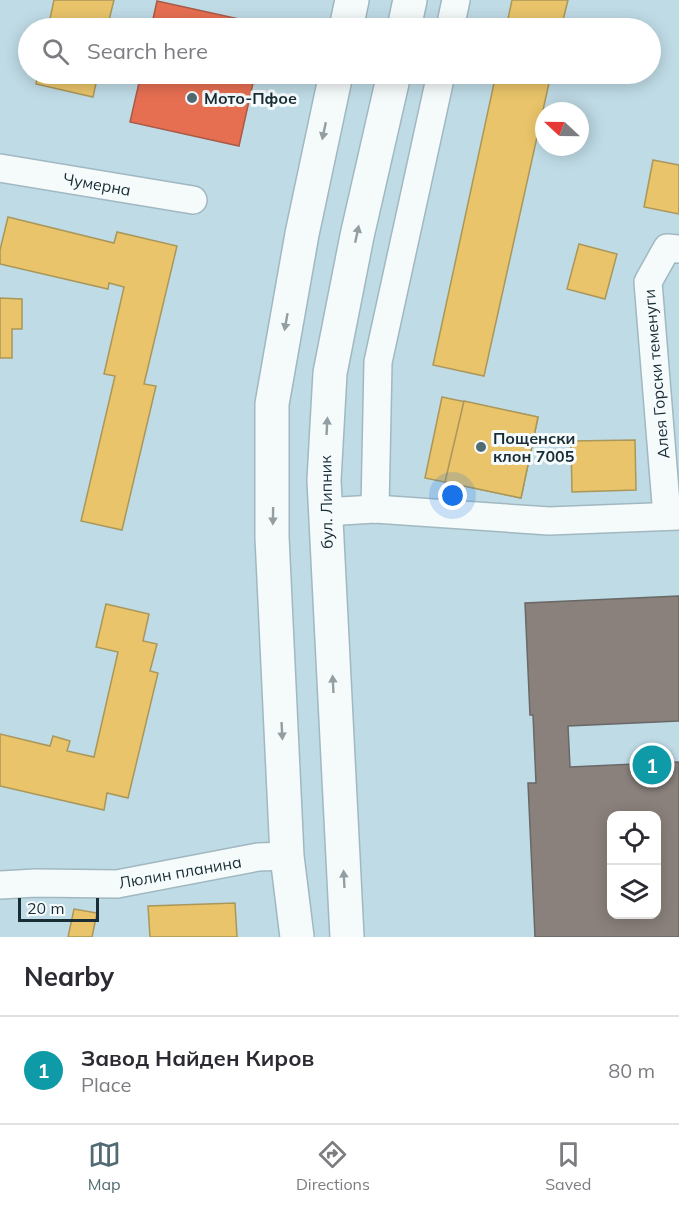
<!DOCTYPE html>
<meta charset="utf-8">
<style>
:root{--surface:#fff;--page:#f2f2f3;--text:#2b2b33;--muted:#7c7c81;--line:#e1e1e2;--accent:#526a72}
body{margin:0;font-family:Mulish,sans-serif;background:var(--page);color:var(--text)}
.controls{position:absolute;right:18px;bottom:18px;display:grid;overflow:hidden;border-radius:12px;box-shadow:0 3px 15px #0003}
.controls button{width:54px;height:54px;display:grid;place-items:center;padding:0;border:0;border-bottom:2px solid var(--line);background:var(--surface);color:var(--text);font:30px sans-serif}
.compass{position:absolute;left:535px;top:102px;width:54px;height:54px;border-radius:50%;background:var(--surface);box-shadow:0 3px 15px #0003;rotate:292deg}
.scale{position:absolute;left:18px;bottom:15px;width:81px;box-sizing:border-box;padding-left:6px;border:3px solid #182d34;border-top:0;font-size:16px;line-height:21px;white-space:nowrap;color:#182d34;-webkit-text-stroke:4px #f6fbfd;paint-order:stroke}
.you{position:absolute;left:453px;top:496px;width:21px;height:21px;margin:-15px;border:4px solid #fff;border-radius:50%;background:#1a73e8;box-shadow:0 0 0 9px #1a73e833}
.badge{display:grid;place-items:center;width:39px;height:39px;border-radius:50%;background:var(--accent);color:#fff;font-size:20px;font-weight:700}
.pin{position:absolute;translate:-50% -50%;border:3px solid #fff;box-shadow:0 2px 6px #0006}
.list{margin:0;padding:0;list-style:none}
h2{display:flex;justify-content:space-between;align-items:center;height:78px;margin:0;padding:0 24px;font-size:26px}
h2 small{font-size:20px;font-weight:400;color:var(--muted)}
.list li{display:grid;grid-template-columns:39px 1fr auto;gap:18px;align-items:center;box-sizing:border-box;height:108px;padding:0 24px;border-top:2px solid var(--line)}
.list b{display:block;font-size:22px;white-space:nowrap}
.list p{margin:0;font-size:20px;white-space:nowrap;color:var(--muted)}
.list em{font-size:20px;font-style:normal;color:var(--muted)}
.icon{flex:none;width:33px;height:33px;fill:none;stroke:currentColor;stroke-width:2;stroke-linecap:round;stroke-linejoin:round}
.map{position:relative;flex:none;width:679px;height:937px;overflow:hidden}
.search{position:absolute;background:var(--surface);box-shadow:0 3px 15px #0003;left:18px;right:18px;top:18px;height:66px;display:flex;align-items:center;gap:15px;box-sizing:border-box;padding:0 21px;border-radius:33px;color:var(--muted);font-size:22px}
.sheet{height:186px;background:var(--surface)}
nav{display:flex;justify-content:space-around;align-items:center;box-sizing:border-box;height:84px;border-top:2px solid var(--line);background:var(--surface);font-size:16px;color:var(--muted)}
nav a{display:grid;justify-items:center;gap:3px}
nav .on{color:var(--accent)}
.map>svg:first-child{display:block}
</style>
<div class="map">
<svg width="679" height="937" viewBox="0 0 679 937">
<rect width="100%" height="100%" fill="#bfdbe6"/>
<g fill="#e9c46a" stroke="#aa975a" stroke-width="1.5">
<path d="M54,0H114L107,28H48Z"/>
<path d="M512,0H568L561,28H506Z"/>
<path d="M38,74H98L93,97L36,84Z"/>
<path d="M496,74H551L484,376L433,365Z"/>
<path d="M653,160L679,165V214L644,207Z"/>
<path d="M8,217L114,243L117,232L177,246L144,384L156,386L122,530L81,521L115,376L104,374L124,287L109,283L108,289L0,264V250Z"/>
<path d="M579,244L617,254L605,299L567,289Z"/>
<path d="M0,298L22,299V329H12V358H0Z"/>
<path d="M442,397L538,417L521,498L425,478Z"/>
<path d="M464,401L538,417L521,498L445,482Z"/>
<path d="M635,440L636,490L572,492L571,441Z"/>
<path d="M106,604L149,614L143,641L157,644L150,671L158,673L128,798L107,793L104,810L0,786V734L50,746L53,736L70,741L67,751L94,757L118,652L96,647Z"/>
<path d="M235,903L237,937H150L148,906Z"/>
<path d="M74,909L97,913L92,937H68Z"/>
</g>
<g fill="#e76f51" stroke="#a95b48" stroke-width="1.5">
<path d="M157,1L266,25L265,28H151Z"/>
<path d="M141,74H255L239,146L130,122Z"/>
</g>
<path fill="#8a817c" stroke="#686866" stroke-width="1.5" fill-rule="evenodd" d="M679,596V721L568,726L570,767L679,762V937H535L528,783H536L533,715H530L525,603ZM612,816H656V914H612Z"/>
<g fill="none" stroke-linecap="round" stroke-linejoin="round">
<g stroke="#a1b8c0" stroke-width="30">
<g id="minor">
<path d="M450,28L456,0"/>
<path d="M0,168L193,200"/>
<path d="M375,509L378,362L441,74"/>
<path d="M324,512L375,509L549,521L679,516"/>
<path d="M667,516L648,282L667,248L679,249"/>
<path d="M0,885L36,883L117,884L258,857L287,856"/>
</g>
</g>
<g stroke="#a1b8c0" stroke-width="36">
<g id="primary">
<path d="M346,28L352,0"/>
<path d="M404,28L410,0"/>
<path d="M297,937L287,856L272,537V404L302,234L336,74"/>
<path d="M347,937L324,480L330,373L357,236L394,74"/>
</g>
</g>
<use href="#minor" stroke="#f5fafb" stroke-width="27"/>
<use href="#primary" stroke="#f5fafb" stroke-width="33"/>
</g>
<defs><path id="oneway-solid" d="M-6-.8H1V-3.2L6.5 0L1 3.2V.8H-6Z" transform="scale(1.5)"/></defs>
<g fill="#929ea1">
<use href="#oneway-solid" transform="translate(324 131) rotate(102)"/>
<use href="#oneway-solid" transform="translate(357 234) rotate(-78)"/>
<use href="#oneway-solid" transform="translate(286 322) rotate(100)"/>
<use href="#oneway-solid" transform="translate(327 426) rotate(-87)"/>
<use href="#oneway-solid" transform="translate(273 516) rotate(91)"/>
<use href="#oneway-solid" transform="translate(333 684) rotate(-93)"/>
<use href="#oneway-solid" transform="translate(282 731) rotate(87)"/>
<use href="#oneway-solid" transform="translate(344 879) rotate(-93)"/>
</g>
<g fill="#526a72" stroke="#f6fbfd" stroke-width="2">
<circle cx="192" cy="98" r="6"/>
<circle cx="481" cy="447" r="6"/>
</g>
<g text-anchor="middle" stroke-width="6" stroke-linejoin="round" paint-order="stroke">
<g font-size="16" font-weight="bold" fill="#182d34" stroke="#f6fbfd" text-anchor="start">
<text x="204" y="104">Мото-Пфое</text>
<text x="493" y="444">Пощенски<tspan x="493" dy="18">клон 7005</tspan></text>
</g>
<g font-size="16" fill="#182d34" stroke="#f6fbfd">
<text transform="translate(97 184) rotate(10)" y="6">Чумерна</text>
<text transform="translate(656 374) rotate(-95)" y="6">Алея Горски теменуги</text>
<text transform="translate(326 502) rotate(-91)" y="6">бул. Липник</text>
<text transform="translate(180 872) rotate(-10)" y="6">Люлин планина</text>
</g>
</g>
</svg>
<div class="controls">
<button><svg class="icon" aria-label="locate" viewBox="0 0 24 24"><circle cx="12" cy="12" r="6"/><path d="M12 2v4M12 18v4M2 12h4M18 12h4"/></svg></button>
<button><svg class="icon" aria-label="layers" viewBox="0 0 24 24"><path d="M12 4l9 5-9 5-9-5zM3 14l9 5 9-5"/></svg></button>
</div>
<svg class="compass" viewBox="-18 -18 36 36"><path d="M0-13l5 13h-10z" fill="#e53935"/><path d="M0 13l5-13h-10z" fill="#7c7c81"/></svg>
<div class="scale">20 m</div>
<div class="you"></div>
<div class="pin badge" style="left:652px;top:765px;background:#0f9aa8">1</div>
<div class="search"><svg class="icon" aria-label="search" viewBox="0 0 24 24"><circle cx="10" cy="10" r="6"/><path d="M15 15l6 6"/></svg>Search here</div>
</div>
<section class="sheet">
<h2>Nearby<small></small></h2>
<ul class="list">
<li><span class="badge" style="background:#0f9aa8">1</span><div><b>Завод Найден Киров</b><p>Place</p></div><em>80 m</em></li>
</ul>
</section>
<nav>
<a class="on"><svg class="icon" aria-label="map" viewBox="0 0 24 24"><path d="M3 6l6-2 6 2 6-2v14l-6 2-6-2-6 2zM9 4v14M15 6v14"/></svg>Map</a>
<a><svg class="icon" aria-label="directions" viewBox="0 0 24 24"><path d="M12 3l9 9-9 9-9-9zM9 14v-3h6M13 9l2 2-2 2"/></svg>Directions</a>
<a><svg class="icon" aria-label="saved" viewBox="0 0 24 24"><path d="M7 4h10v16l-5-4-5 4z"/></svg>Saved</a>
</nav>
